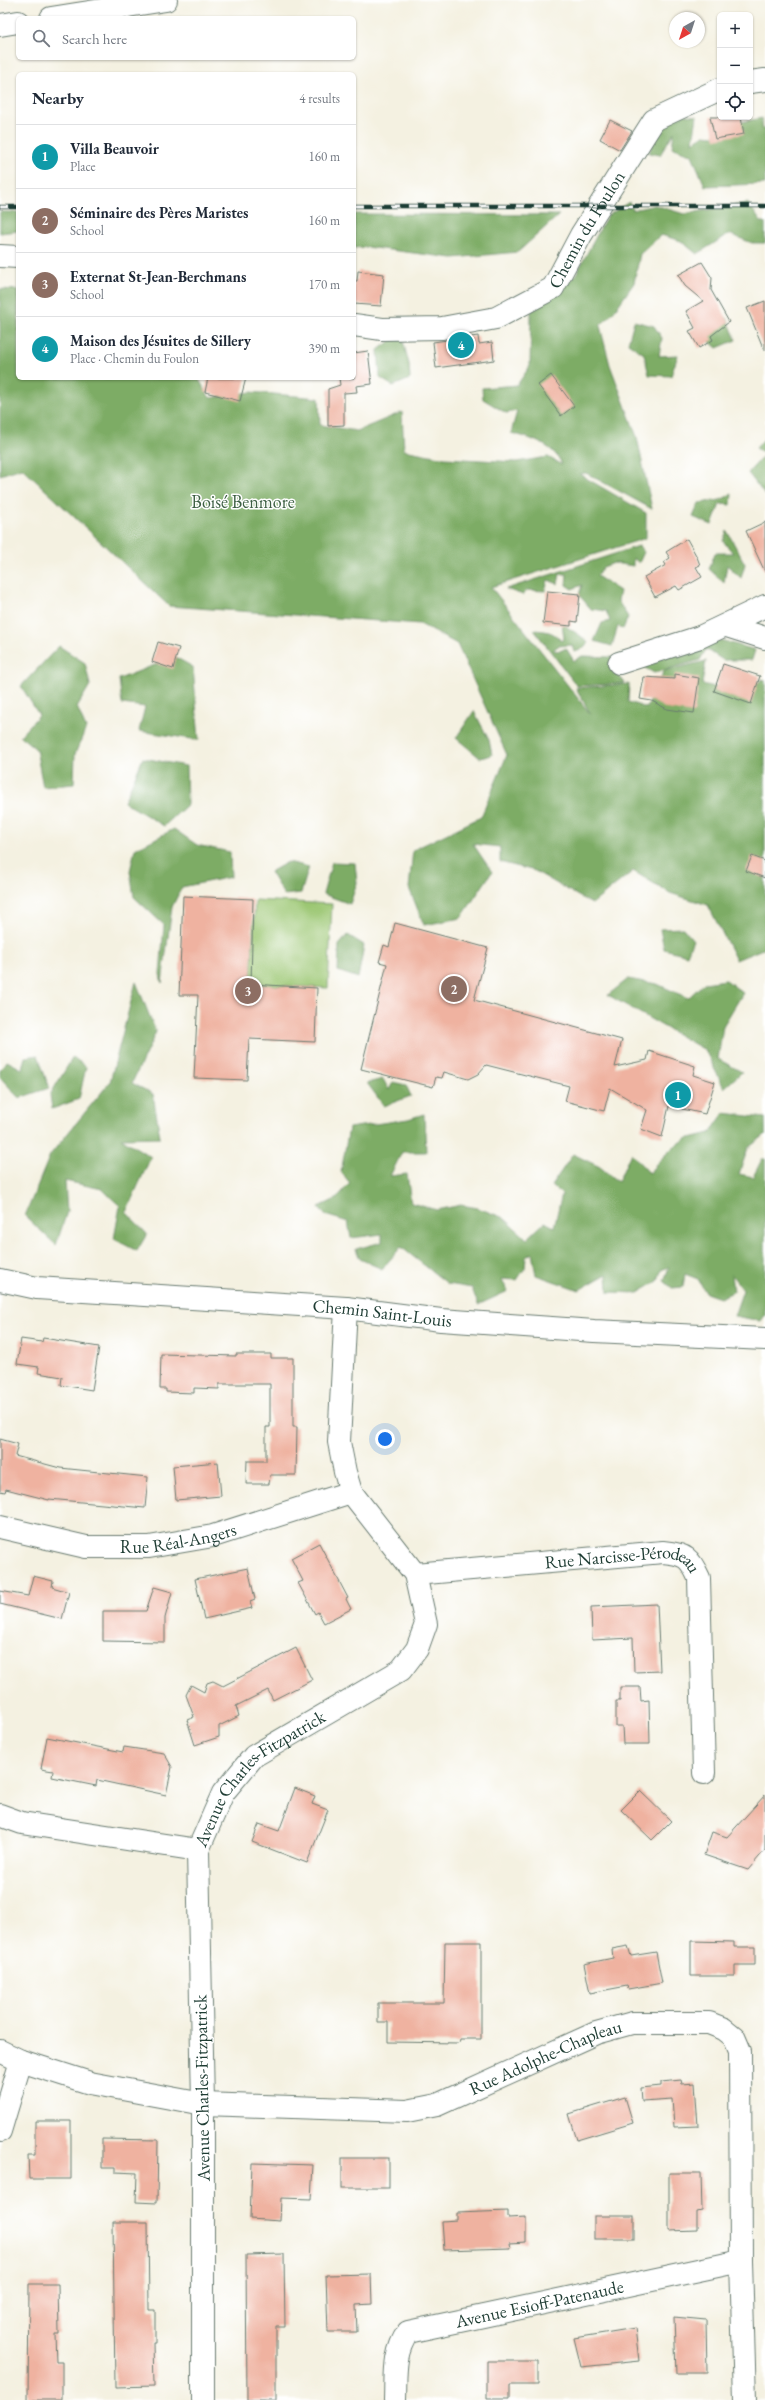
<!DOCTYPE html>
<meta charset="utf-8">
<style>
:root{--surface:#fff;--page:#f2f2f3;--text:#1f2937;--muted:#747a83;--line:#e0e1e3;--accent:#db2777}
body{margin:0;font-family:"EB Garamond",serif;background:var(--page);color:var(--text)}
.controls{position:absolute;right:12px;top:12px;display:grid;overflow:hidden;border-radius:6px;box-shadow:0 1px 3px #0004}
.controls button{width:36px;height:36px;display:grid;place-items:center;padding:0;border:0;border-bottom:1px solid var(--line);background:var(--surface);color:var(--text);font:20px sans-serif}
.compass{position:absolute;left:669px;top:12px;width:36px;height:36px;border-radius:50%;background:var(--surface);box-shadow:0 1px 3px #0004;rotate:219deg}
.you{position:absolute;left:385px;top:1439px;width:14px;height:14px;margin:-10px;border:3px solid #fff;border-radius:50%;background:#1a73e8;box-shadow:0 0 0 6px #1a73e833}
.badge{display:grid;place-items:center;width:26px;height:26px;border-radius:50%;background:var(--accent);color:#fff;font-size:13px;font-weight:700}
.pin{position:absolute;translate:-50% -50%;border:2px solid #fff;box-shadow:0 1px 4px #0006}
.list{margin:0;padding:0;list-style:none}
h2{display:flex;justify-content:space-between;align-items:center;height:52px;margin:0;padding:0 16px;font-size:17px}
h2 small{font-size:13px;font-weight:400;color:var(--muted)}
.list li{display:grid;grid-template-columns:26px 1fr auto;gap:12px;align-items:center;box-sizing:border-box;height:64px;padding:0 16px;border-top:1px solid var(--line)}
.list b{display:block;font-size:15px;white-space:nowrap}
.list p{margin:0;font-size:13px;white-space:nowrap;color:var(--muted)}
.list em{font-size:13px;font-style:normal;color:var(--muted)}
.icon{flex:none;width:22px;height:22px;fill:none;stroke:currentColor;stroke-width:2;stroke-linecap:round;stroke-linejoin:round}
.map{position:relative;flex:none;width:765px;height:2400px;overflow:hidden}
.search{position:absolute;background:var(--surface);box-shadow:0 1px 3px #0004;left:16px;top:16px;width:340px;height:44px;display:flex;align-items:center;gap:10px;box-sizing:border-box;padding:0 14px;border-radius:6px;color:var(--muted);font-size:15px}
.panel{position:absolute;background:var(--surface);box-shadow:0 1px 3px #0004;left:16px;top:72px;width:340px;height:308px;border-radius:6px}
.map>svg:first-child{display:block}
</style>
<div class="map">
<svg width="765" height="2400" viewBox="0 0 765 2400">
<rect width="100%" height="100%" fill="#fff"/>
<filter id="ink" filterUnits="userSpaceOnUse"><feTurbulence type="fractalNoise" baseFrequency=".025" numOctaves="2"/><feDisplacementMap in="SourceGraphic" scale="8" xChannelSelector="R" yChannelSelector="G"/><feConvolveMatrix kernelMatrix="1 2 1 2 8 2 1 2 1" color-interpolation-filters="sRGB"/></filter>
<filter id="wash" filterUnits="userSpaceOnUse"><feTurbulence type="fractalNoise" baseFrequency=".012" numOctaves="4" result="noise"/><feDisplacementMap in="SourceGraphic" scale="16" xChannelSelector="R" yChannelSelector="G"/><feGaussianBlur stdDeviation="0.9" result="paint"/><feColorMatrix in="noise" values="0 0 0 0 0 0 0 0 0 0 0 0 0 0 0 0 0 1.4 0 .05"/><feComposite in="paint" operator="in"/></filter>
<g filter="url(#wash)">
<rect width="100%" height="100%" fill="#f4f1e1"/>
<path fill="#9cc773" stroke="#5e8254" d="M255,900L332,904L328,988L251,984Z"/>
<g fill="#7dac65" stroke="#4e744c">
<path d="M677,114L697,116L693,142L704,135L723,137L731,124L762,118V129H765V184L705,186L692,155L672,147L674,132L660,155L649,153L654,139Z"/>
<path d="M629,202L633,210L655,205L684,214L748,203L761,222H765V243H752L729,234L697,254L681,241L661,235L640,254L634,283L613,313L600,326L610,365L637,437L652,509L586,473L579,474L646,513V538L491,587L591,715L576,688L629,684L628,702L647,708L664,671L706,661L702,684L746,694L762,679L765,680V948L736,960L708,905L670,893L633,871L592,904L535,871L500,862V847L473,844L492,872L461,918L424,925L409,888L413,850L481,817L507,755L457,644L420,624L169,606L22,468L0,475V289L18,290V378H198L210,398L251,392L319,398L320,425L357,431L402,412L404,450L445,458L516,462L548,457L562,465C555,445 530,438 511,433L517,411L506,413L483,399L482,388L517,385L530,366L531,311L575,276L607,216Z"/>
<path d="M0,212H18V231L0,233Z"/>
<path d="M354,214L559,215L518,252L453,258L366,247L354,248Z"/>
<path d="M714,318H727L736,340L717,348L701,334Z"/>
<path d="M634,321L654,326L662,338L659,356L678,355L671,376L649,375L644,354L628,343Z"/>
<path d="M402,337L409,364L410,379L393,386L380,378L378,350L390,341Z"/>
<path d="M765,438V495L748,473L765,454L756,448Z"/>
<path d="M732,494L731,505L720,504L712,525L693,517L699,503L720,500Z"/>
<path d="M727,531L745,564L741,578L727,565L724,583L709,569L715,553H733L723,541Z"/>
<path d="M639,546L644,552L639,563L633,558V566L614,563L603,567L597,576L620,591L618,601L628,617L623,629L618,626L612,646L594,641L602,623L610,621L606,611L591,609L579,595L582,585L572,589L566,585L567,574H560L558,584L548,580L545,591L527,590L523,595L506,589Z"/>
<path d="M562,623C571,631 581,634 588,643L581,650L574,652L572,645L558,646L553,650L560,651L566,648L574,661L582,656L612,657L618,675L625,683L577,686L534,630C546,631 554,631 561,641L564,638Z"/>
<path d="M717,639L755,650L752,660H723L706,649L700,660L654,673L640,665Z"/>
<path d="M59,646L85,663L90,685L77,707L86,728L75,754L74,784L43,787L36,749L20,736L39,715L21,686Z"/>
<path d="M175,657L193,667L199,740L139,731L145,707L122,704L119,679Z"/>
<path d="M474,711L489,740L492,755L480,758L456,738Z"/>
<path d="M143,758L186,766L187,805L164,826L124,802Z"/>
<path d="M174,829L197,845L230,852L231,877L182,887L172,907L162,983L160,974L164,925L134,897L130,871L135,849Z"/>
<path d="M288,862L309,867L301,893L284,895L270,872Z"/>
<path d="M332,862L355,863L357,883L350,904L323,894Z"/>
<path d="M683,928L693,940L687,955L664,949L660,929Z"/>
<path d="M348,935L364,945L358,978L338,971L339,945Z"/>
<path d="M628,979L657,984L688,998L704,983L726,980L743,993L723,1026L718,1059L742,1072L724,1088L705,1050L608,995Z"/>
<path d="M136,982L156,1032L132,1083L153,1094L160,1137L121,1138L151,1157L126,1212L147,1234L137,1251L114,1239L120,1206L102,1189L65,1181L67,1212L56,1245L25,1216L50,1155L110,1082Z"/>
<path d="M38,1055L49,1088L19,1098L0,1077V1070L7,1061L22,1069L25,1057Z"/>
<path d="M73,1057L86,1067L79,1099L52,1109L50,1095Z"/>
<path d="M383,1079L389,1090L393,1082L406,1085L411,1096L384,1106L367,1083Z"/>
<path d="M724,1113L765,1118V1135L748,1148L739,1174L753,1177L762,1159H765V1315L761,1321L734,1316L743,1290L731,1274L733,1292L720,1298L706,1293L698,1279L685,1274L683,1287L672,1288L664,1281L669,1267L661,1270L658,1281L638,1293L608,1292L607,1274L579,1290L536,1275L532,1253L526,1257L525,1268L517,1280L501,1279L508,1291L478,1305L472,1288L448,1284L401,1247L382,1269L360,1259L356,1249L382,1242V1234L351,1238L348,1222L325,1215L319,1207L336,1199L350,1183L341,1172L349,1128L408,1119L424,1114L426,1152H402L390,1176L407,1174L411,1203L437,1210L461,1205L478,1208L504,1218L527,1239L545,1222L554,1227L562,1194L551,1186L573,1154L600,1167L618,1182L631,1153L650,1174L656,1164L672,1148L686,1139L710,1133Z"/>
</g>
<g id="blocks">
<g fill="#efb2a0">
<path d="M710,117H741L744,134L715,139Z"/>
<path d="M610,120L632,131L620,150L600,139Z"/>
<path d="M702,262L712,278L711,290L729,322L711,336L713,340L699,348L689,331L695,328L686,311L703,301L685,286L678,275Z"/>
<path d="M358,271L384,274L381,306L354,304V281H357Z"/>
<path d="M765,301V350H764L747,308Z"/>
<path d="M478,336L479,344L492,342L494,360L436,368L433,342Z"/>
<path d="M368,351L372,384L356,386L357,392L344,393V425L328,426V389L340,385L339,378H354V353Z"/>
<path d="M551,375L574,406L561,416L538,385Z"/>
<path d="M208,378H246L240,401L205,392Z"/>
<path d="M765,522V572L746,531Z"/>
<path d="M687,539L697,557L700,565L696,567L702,577L679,590L676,586L655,597L644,577L666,565L664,562L670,558L666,552Z"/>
<path d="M547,591L580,594L577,622L571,621V626L543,623Z"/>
<path d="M158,642L179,648L173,669L152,662Z"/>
<path d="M723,664L760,676L751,704L714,691Z"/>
<path d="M675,674L699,678L694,713L667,709L652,701L640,699L644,677L675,679Z"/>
<path d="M752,856L765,861V878L746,871Z"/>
<path d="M183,896L253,899L251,984L317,988L315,1042L249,1039L247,1080L194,1078L198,995H179Z"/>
<path d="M395,923L488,948L474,1000L622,1040L615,1067L647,1060L649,1051L695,1066L693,1075L715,1082L705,1114L669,1106L662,1137L641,1129L647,1110L610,1088L604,1111L565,1101L569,1086L486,1065L478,1074L468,1079L444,1072L442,1078L436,1077L433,1087L361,1069L387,964L379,962L384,945L389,947Z"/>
<path d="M43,1338L99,1347L92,1390L61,1385L62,1377L38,1373L39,1367L17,1364L21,1339L42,1342Z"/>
<path d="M161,1354L236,1356V1354H271V1358H293V1427H297L296,1475H270L269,1484H246L247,1461H266V1427H270V1384H219V1389L194,1388V1393L166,1392V1389H160Z"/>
<path d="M0,1439L18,1444L15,1456L60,1468L148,1477L145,1508L49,1499V1500L6,1489L5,1492L0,1491Z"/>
<path d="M218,1462L221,1496L176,1500L173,1466Z"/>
<path d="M319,1543L348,1598L346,1599L351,1609L324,1623L318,1612L315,1614L298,1583L303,1581L291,1558Z"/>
<path d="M248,1568L255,1599L250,1601L252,1608L204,1619L195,1579Z"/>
<path d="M33,1576L53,1581L52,1587L69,1592L62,1619L0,1604V1591L28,1596Z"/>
<path d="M154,1587L172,1592L165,1618V1642L103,1641V1611H146Z"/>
<path d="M657,1604L660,1671L634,1672L633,1638L592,1640L591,1607Z"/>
<path d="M296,1648L312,1680L273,1700L268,1690L236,1706L239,1716L219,1726V1737L195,1745L187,1720L194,1717L186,1695L191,1685L204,1692L207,1683L213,1681L223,1686Z"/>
<path d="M620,1687H640L641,1701L649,1700L650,1744H623L622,1726H616V1701H620Z"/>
<path d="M47,1737L123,1752L124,1747L164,1753L172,1767L166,1795L97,1780L96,1786L52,1777L53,1771L41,1769Z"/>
<path d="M295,1788L315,1796L312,1804L328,1810L307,1863L252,1842L259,1824L279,1831Z"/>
<path d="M640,1791L671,1821L652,1840L621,1810Z"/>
<path d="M765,1795V1850L748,1870L704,1855L712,1832L727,1837Z"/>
<path d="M691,1941L734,1942V1947H755V1965H735V1976H691Z"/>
<path d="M445,1942H481V2039H460L459,2043L388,2042V2022H378V2003H444Z"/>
<path d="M628,1946L631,1956L656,1952L662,1983L628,1989L627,1986L590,1993L584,1964L613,1958L612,1949Z"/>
<path d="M681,2080L682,2084L695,2083L698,2126L674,2127L672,2099L642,2101L641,2088L661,2086V2082Z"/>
<path d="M625,2097L633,2123L577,2140L569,2114Z"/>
<path d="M35,2121H71V2179H29L28,2155H35Z"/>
<path d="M102,2139L158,2140L157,2203L136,2202L137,2173L115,2172V2168H102Z"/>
<rect x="342" y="2158" width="47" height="30"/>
<path d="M252,2163L313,2165L311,2199L281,2198L280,2221L250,2219Z"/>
<path d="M669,2173H701L702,2211L697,2212V2230L669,2231Z"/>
<path d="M508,2211V2218L526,2217V2242L509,2243L510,2248L444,2250L442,2221L457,2220V2213Z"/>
<rect x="594" y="2216" width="40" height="23"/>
<path d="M113,2222H148L149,2310H155V2343H153L154,2386L115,2387Z"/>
<path d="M284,2254L285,2326H276V2400H247L246,2255Z"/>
<path d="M371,2274L372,2304L356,2305L357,2332H328L326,2275Z"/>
<path d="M29,2284H58L59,2334H55L56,2362H62V2400H28Z"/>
<path d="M674,2317L706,2320L707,2373H676Z"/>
<path d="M635,2328L639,2361L581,2367L574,2338Z"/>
<path d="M487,2361H538V2385H510V2398H487Z"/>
</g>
</g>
</g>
<g filter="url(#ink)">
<use href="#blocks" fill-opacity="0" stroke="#6a7c71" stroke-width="1"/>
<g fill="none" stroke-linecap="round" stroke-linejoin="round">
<g stroke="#6a7c71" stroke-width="24">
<g id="minor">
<path d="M750,82L765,80"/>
<path d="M0,256L18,257"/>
<path id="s1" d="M354,325L382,329L442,328L496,318L553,288L581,235L654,120L720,89"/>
<path d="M727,626L765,638"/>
<path d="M619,663L700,637L765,606"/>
<path id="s2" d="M0,1280L37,1288L346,1308L441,1320L594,1331L765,1339"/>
<path id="s3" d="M0,1527L86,1547H149L213,1536L351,1492"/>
<path id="s4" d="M415,1574L663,1552C686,1554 690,1558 699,1578L704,1773"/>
<path d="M0,1815L22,1823L198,1850"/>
<path id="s5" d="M0,2051L21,2061L90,2083L203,2104L407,2111L437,2105L596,2033L632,2023H709L724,2029L734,2037L740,2051L741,2261L745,2400"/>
<path d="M0,2131L21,2061"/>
<path id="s6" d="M203,2400V2104L198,1850L223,1793L254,1756L401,1670L417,1649L426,1624L415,1574L351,1492L345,1472L339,1442L346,1308"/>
<path id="s7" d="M395,2400C396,2376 393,2353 408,2332L741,2261"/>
</g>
</g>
<g stroke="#6a7c71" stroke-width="24">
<g id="major">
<path d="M51,18L166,0"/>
<path d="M0,25L18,22"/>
</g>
</g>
<use href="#minor" stroke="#fff" stroke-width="22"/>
<use href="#major" stroke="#fff" stroke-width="22"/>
<g stroke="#1f3d34" stroke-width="4.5">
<g id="rail">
<path d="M354,206H765"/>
<path d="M0,207H18"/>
</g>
</g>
<use href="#rail" stroke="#fff" stroke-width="3" stroke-dasharray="9" stroke-linecap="butt"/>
</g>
</g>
<g text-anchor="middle" stroke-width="3" stroke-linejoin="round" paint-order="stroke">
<g font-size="18" fill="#1f3d34" stroke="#fff">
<text dy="6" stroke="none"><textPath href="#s1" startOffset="275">Chemin du Foulon</textPath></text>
<text dy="6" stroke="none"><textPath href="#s2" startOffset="384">Chemin Saint-Louis</textPath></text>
<text dy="6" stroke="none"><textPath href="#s3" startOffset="181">Rue Réal-Angers</textPath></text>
<text dy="6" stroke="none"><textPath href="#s4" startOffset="210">Rue Narcisse-Pérodeau</textPath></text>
<text dy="6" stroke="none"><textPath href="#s6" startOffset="648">Avenue Charles-Fitzpatrick</textPath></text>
<text dy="6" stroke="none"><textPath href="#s5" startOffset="564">Rue Adolphe-Chapleau</textPath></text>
<text transform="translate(202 2088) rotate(-91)" y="6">Avenue Charles-Fitzpatrick</text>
<text dy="6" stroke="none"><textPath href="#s7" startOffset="205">Avenue Esioff-Patenaude</textPath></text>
</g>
<g font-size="18" fill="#3e6044" stroke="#fff">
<text x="243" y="508">Boisé Benmore</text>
</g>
</g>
</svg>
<div class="controls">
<button>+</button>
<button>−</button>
<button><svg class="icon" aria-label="locate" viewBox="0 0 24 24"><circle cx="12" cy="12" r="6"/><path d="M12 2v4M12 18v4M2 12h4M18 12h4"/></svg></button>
</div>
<svg class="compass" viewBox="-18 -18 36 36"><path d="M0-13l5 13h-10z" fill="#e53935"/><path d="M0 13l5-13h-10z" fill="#747a83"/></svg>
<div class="you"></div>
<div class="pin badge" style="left:678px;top:1095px;background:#0f9aa8">1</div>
<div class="pin badge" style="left:454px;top:989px;background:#8d6e63">2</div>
<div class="pin badge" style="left:248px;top:991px;background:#8d6e63">3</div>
<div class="pin badge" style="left:461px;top:345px;background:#0f9aa8">4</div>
<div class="search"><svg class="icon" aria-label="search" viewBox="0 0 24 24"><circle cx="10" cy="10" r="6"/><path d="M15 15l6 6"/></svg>Search here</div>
<section class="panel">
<h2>Nearby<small>4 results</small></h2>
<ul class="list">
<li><span class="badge" style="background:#0f9aa8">1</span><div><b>Villa Beauvoir</b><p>Place</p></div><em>160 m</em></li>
<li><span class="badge" style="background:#8d6e63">2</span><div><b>Séminaire des Pères Maristes</b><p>School</p></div><em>160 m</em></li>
<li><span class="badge" style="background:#8d6e63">3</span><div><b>Externat St-Jean-Berchmans</b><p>School</p></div><em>170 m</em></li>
<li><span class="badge" style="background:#0f9aa8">4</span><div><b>Maison des Jésuites de Sillery</b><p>Place · Chemin du Foulon</p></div><em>390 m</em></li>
</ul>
</section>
</div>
